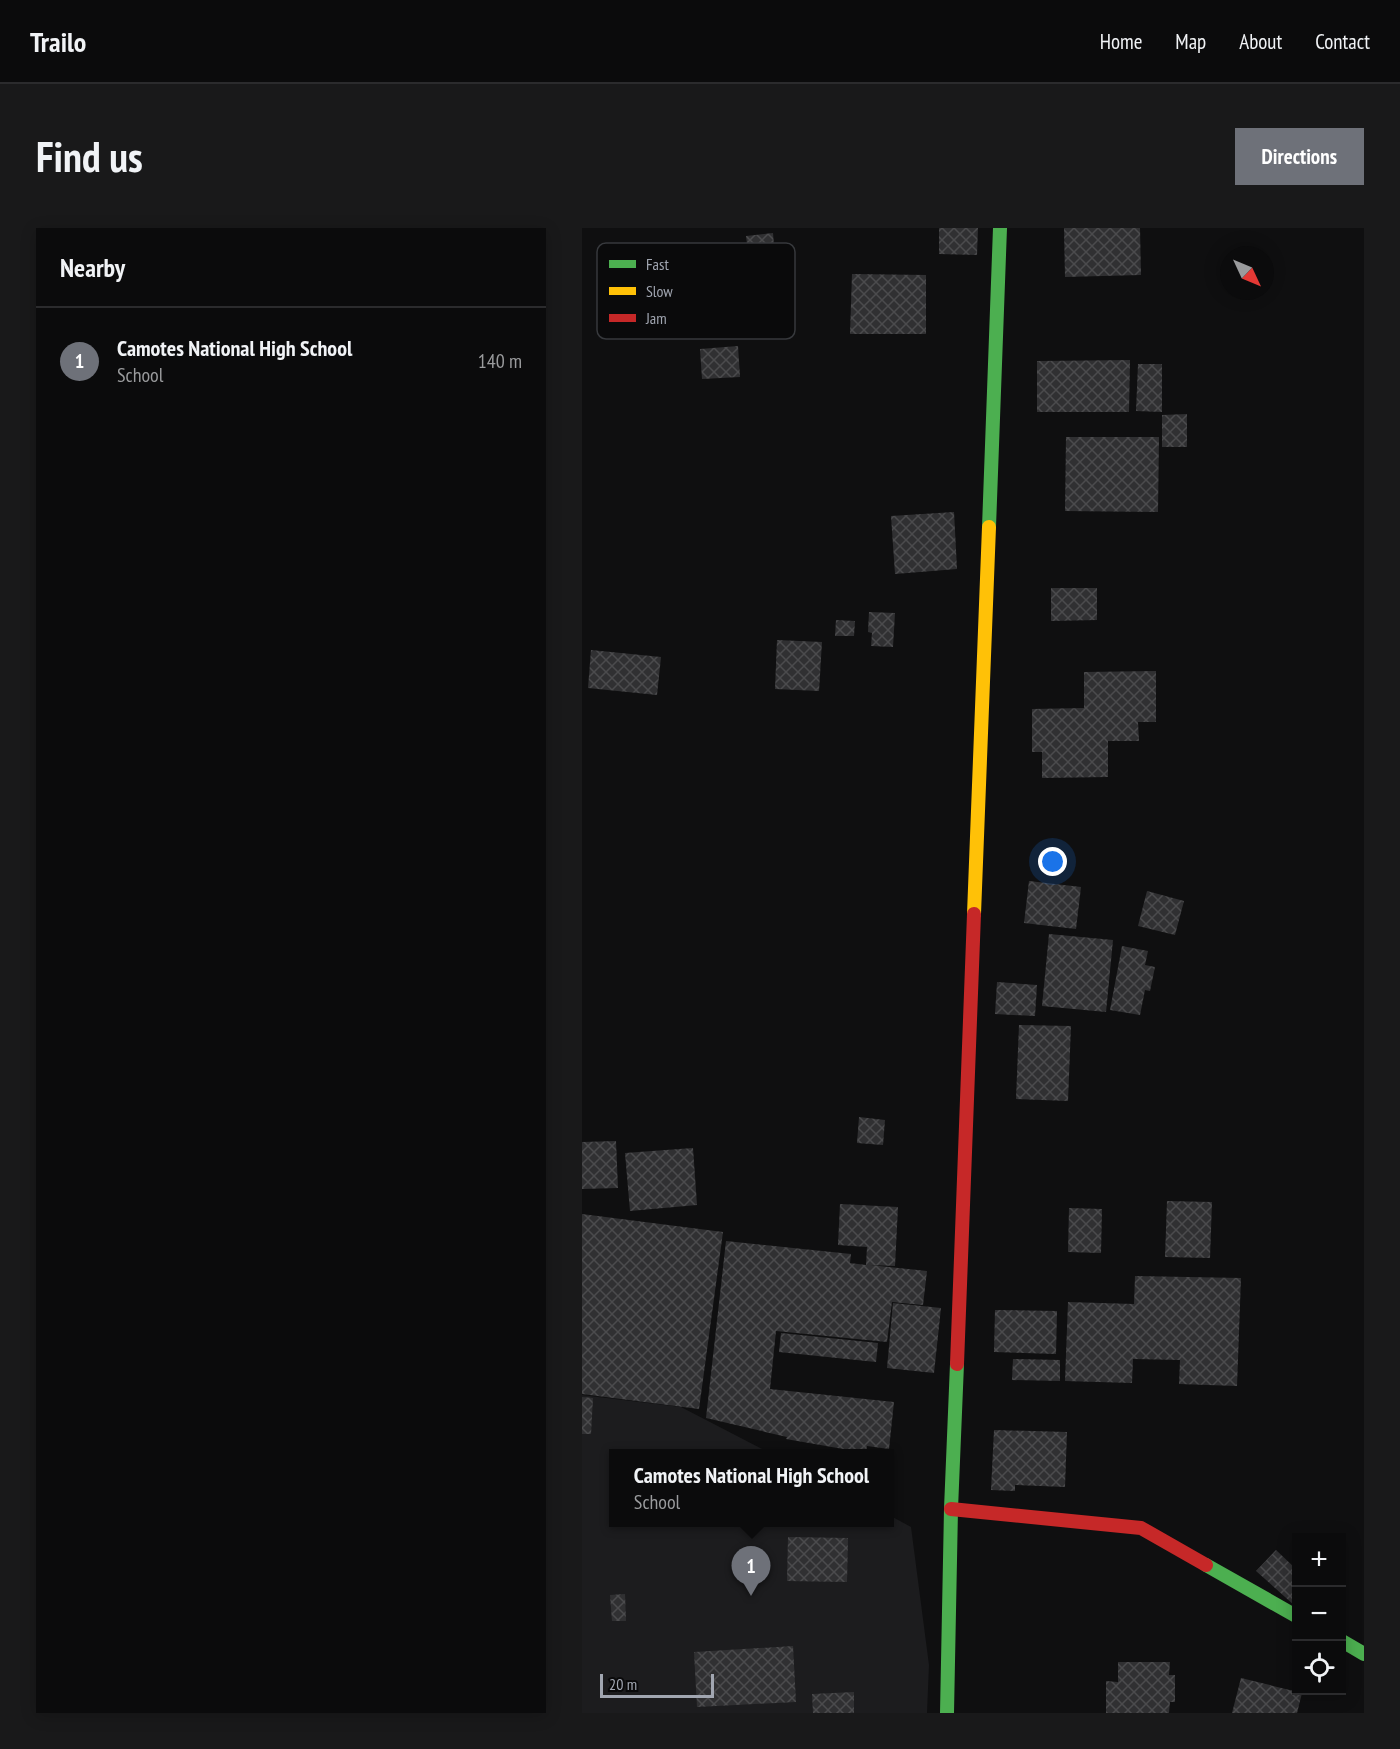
<!DOCTYPE html>
<meta charset="utf-8">
<style>
:root{--surface:#0b0b0c;--page:#19191a;--text:#f1f3f6;--muted:#9a9b9d;--line:#2b2b2d;--accent:#6e7179}
body{margin:0;font-family:"PT Sans Narrow",sans-serif;background:var(--page);color:var(--text)}
.controls{position:absolute;right:18px;bottom:18px;display:grid;overflow:hidden;border-radius:0px;box-shadow:0 3px 15px #0003}
.controls button{width:54px;height:54px;display:grid;place-items:center;padding:0;border:0;border-bottom:2px solid var(--line);background:var(--surface);color:var(--text);font:30px sans-serif}
.compass{position:absolute;left:638px;top:18px;width:54px;height:54px;border-radius:50%;background:var(--surface);box-shadow:0 3px 15px #0003;rotate:134deg}
.scale{position:absolute;left:18px;bottom:15px;width:114px;box-sizing:border-box;padding-left:6px;border:3px solid #a1a6b1;border-top:0;font-size:16px;line-height:21px;white-space:nowrap;color:#a1a6b1;-webkit-text-stroke:4px #0a0a0b;paint-order:stroke}
.you{position:absolute;left:471px;top:634px;width:21px;height:21px;margin:-15px;border:4px solid #fff;border-radius:50%;background:#1a73e8;box-shadow:0 0 0 9px #1a73e833}
.badge{display:grid;place-items:center;width:39px;height:39px;border-radius:50%;background:var(--accent);color:#fff;font-size:20px;font-weight:700}
.pin{position:absolute;translate:-50% -50px;filter:drop-shadow(0 2px 3px #0008)}
.pin::after{content:'';position:absolute;top:32px;width:21px;height:18px;background:inherit;clip-path:polygon(0 0,100% 0,50% 100%)}
.popup{position:absolute;left:27px;top:1221px;width:285px;height:78px;box-sizing:border-box;display:grid;place-content:center;border-radius:0px;background:var(--surface);filter:drop-shadow(0 2px 4px #0005);font-size:20px;white-space:nowrap;color:var(--muted)}
.popup b{font-size:22px;color:var(--text)}
.popup::after{content:'';position:absolute;left:50%;top:100%;margin-left:-12px;border:12px solid transparent;border-top-color:var(--surface)}
.list{margin:0;padding:0;list-style:none}
h2{display:flex;justify-content:space-between;align-items:center;height:78px;margin:0;padding:0 24px;font-size:26px}
h2 small{font-size:20px;font-weight:400;color:var(--muted)}
.list li{display:grid;grid-template-columns:39px 1fr auto;gap:18px;align-items:center;box-sizing:border-box;height:108px;padding:0 24px;border-top:2px solid var(--line)}
.list b{display:block;font-size:22px;white-space:nowrap}
.list p{margin:0;font-size:20px;white-space:nowrap;color:var(--muted)}
.list em{font-size:20px;font-style:normal;color:var(--muted)}
.icon{flex:none;width:33px;height:33px;fill:none;stroke:currentColor;stroke-width:2;stroke-linecap:round;stroke-linejoin:round}
.map{position:relative;flex:none;width:782px;height:1485px;overflow:hidden;border-radius:0px}
header{display:flex;align-items:center;gap:36px;box-sizing:border-box;height:84px;padding:0 30px;background:var(--surface);border-bottom:2px solid var(--line)}
header strong{font-size:28px}
nav{display:flex;gap:33px;margin-inline-start:auto;font-size:21px}
.intro{display:flex;align-items:center;justify-content:space-between;box-sizing:border-box;height:144px;padding:0 36px}
h1{margin:0;font-size:42px}
.button{padding:15px 27px;border-radius:0px;background:var(--accent);color:#fff;font-size:21px;font-weight:700}
main{display:flex;gap:36px;padding:0 36px}
aside{flex:1;background:var(--surface);border-radius:0px;box-shadow:0 3px 15px #0003}
.map>svg:first-child{display:block}
</style>
<header>
<strong>Trailo</strong>
<nav><a>Home</a><a>Map</a><a>About</a><a>Contact</a></nav>
</header>
<div class="intro"><h1>Find us</h1><a class="button">Directions</a></div>
<main>
<aside>
<h2>Nearby<small></small></h2>
<ul class="list">
<li><span class="badge">1</span><div><b>Camotes National High School</b><p>School</p></div><em>140 m</em></li>
</ul>
</aside>
<div class="map">
<svg width="782" height="1485" viewBox="0 0 782 1485">
<defs>
<pattern id="building-cross-hatch" width="8" height="8" patternUnits="userSpaceOnUse" patternTransform="scale(1.5)"><rect width="8" height="8" fill="#303032"/><path d="M0 0l8 8M0 8l8-8" fill="none" stroke="#4b4b4d"/></pattern>
</defs>
<rect width="100%" height="100%" fill="#0f0f10"/>
<path fill="#1c1c1e" d="M0,1167L99,1179L188,1225L31,1226V1294H307V1287L329,1299L347,1437L345,1485H0Z"/>
<g fill="url(#building-cross-hatch)">
<path d="M357,0H396L395,27L357,26Z"/>
<path d="M482,0H558L559,47L483,49Z"/>
<path d="M191,5L193,29L167,32L164,8Z"/>
<path d="M147,36L150,71L116,75L113,40Z"/>
<path d="M270,46L344,47V106H268Z"/>
<path d="M207,61L209,87L189,89L186,63Z"/>
<path d="M156,118L158,149L120,151L118,121Z"/>
<path d="M548,132L547,184H455V133Z"/>
<path d="M556,136H580V184L554,183Z"/>
<path d="M605,186V219H580V187Z"/>
<path d="M484,209H577L576,284L483,283Z"/>
<path d="M372,284L375,341L313,346L309,288Z"/>
<path d="M469,360H515V392L469,393Z"/>
<path d="M287,384L313,385L311,419L289,418L290,405L286,404Z"/>
<path d="M254,392L273,393L272,408H253Z"/>
<path d="M195,412L240,414L237,463L193,461Z"/>
<path d="M9,422L79,429L75,467L6,460Z"/>
<path d="M574,443V494H556L557,513H526V549L460,550V524H450V481L502,480V444Z"/>
<path d="M447,653L499,659L494,701L442,695Z"/>
<path d="M565,663L602,673L593,707L556,698Z"/>
<path d="M467,706L531,712L524,784L460,778Z"/>
<path d="M540,718L566,723L563,737L573,739L568,763L563,762L558,787L528,782Z"/>
<path d="M415,754L455,757L453,788L413,786Z"/>
<path d="M437,797L489,798L486,873L434,871Z"/>
<path d="M277,889L303,892L301,917L275,915Z"/>
<path d="M34,913L36,960L0,961V914Z"/>
<path d="M111,920L115,977L48,983L43,925Z"/>
<path d="M585,973L630,974L628,1030L583,1029Z"/>
<path d="M258,976L316,979L313,1038L288,1037L345,1043L341,1077L310,1074L305,1114L194,1103L188,1161L312,1174L307,1221L285,1218L284,1225L204,1211L205,1209L124,1190L144,1013L269,1026L268,1035L284,1037L285,1019L256,1017Z"/>
<path d="M487,980L520,981L519,1025L486,1024Z"/>
<path d="M0,986L141,1004L117,1181L0,1166Z"/>
<path d="M553,1048L659,1050L655,1158L597,1156L598,1132L551,1131L550,1155L483,1153L486,1074L552,1076Z"/>
<path d="M311,1075L359,1080L352,1145L305,1140Z"/>
<path d="M413,1082L475,1083L474,1126L412,1124Z"/>
<path d="M199,1105L296,1115L294,1134L197,1124Z"/>
<path d="M431,1131L478,1132V1153L430,1152Z"/>
<path d="M0,1169L11,1170L9,1206H0Z"/>
<path d="M412,1202L485,1204L483,1259L433,1257V1263L409,1262Z"/>
<path d="M206,1309L266,1310L265,1354L205,1353Z"/>
<path d="M694,1322L714,1341L713,1378L674,1343Z"/>
<path d="M43,1366L44,1393H30L28,1367Z"/>
<path d="M211,1418L214,1474L115,1479L112,1424Z"/>
<path d="M536,1434H588L587,1447H593V1474H588L587,1485H524V1453L536,1454Z"/>
<path d="M659,1450L720,1465L715,1485H650Z"/>
<path d="M272,1464V1485H231L230,1466Z"/>
</g>
<g fill="none" stroke-linecap="round" stroke-linejoin="round">
<g stroke="#4caf50" stroke-width="14">
<path d="M407,299L418,0"/>
<path d="M624,1337L714,1388"/>
<path d="M760,1413L782,1426"/>
<path d="M365,1485L369,1281L375,1136"/>
</g>
<path stroke="#ffc107" stroke-width="14" d="M392,686L407,299"/>
<g stroke="#c62828" stroke-width="14">
<path d="M375,1136L392,686"/>
<path d="M369,1281L559,1300L624,1337"/>
</g>
</g>
<rect x="15" y="15" width="198" height="96" rx="9" fill="#0a0a0b" stroke="#37393d" stroke-width="1.5"/>
<rect x="27" y="32" width="27" height="8" fill="#4caf50"/>
<rect x="27" y="59" width="27" height="8" fill="#ffc107"/>
<rect x="27" y="86" width="27" height="8" fill="#c62828"/>
<g font-size="16" fill="#a1a6b1">
<text x="64" y="42">Fast</text>
<text x="64" y="69">Slow</text>
<text x="64" y="96">Jam</text>
</g>
</svg>
<div class="controls">
<button>+</button>
<button>−</button>
<button><svg class="icon" aria-label="locate" viewBox="0 0 24 24"><circle cx="12" cy="12" r="6"/><path d="M12 2v4M12 18v4M2 12h4M18 12h4"/></svg></button>
</div>
<svg class="compass" viewBox="-18 -18 36 36"><path d="M0-13l5 13h-10z" fill="#e53935"/><path d="M0 13l5-13h-10z" fill="#9a9b9d"/></svg>
<div class="scale">20 m</div>
<div class="you"></div>
<div class="pin badge" style="left:169px;top:1368px">1</div>
<div class="popup"><b>Camotes National High School</b>School</div>
</div>
</main>
